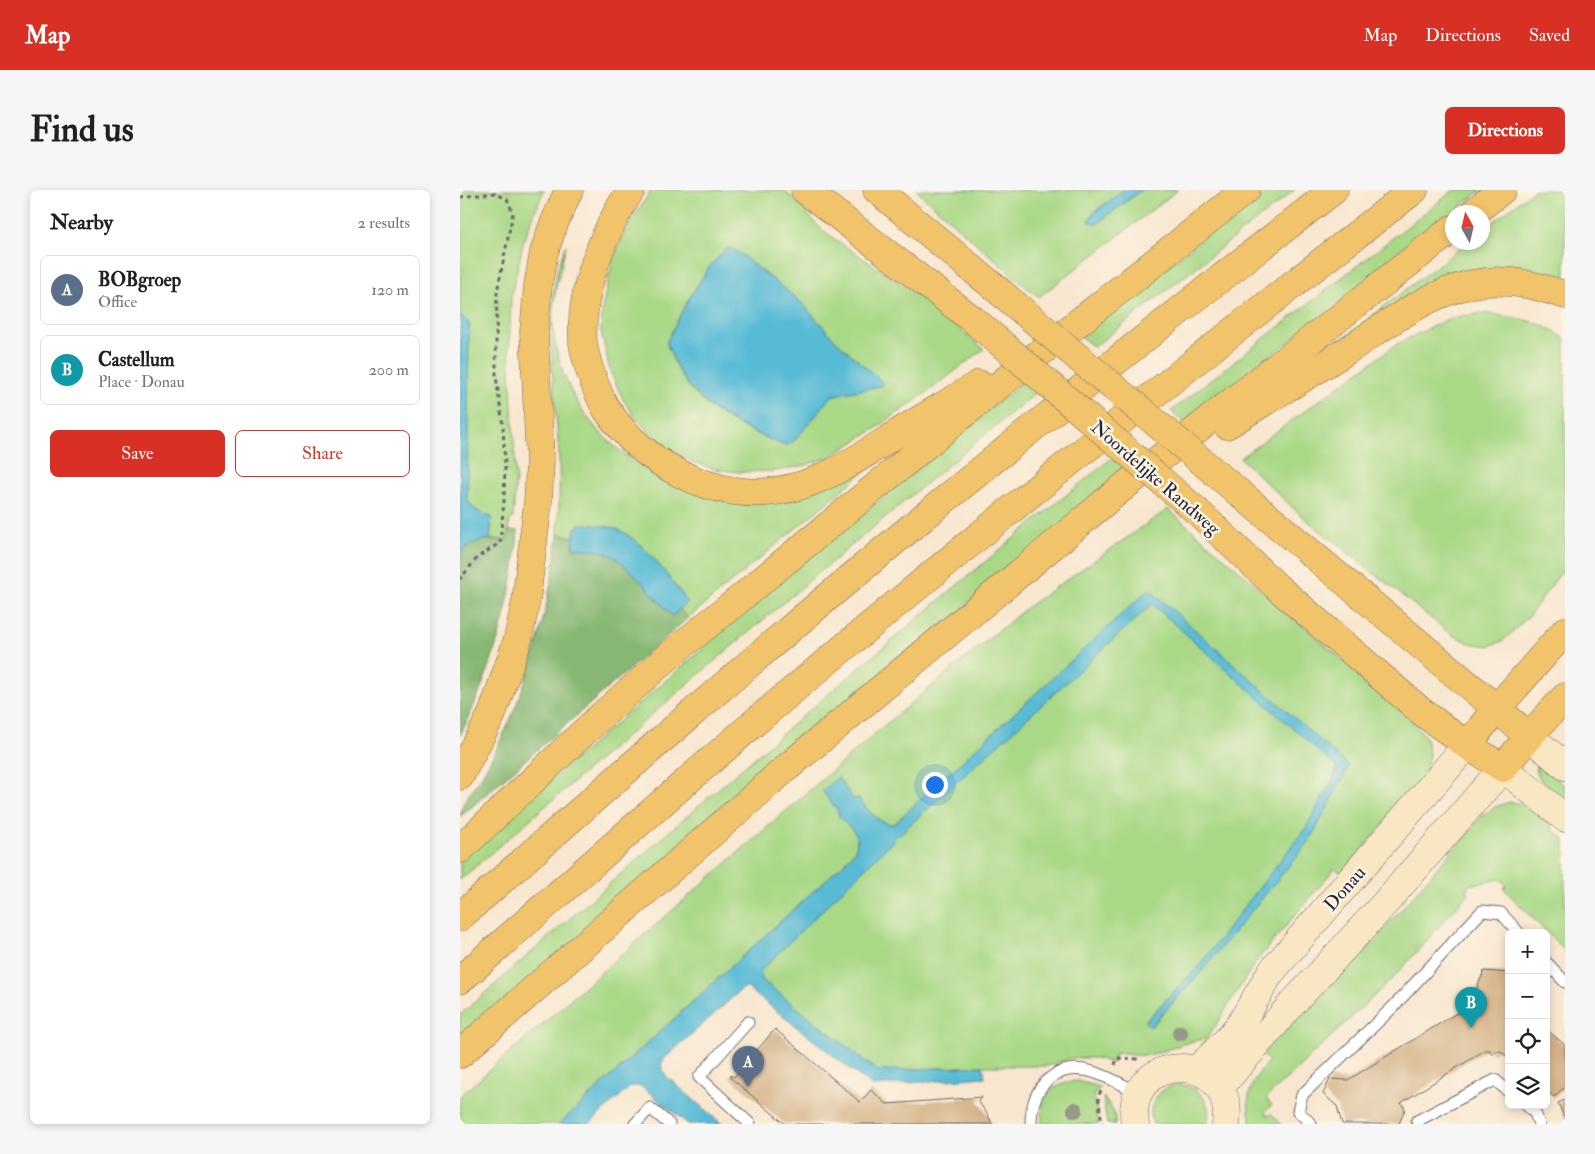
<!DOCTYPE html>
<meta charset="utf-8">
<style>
:root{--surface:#fff;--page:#f6f6f6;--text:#202124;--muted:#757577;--line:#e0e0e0;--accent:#d93025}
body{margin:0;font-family:"IM FELL Double Pica",serif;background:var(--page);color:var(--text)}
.controls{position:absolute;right:15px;bottom:15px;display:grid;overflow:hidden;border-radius:8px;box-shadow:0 2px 8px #0003}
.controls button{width:45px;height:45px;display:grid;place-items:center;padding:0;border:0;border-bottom:1px solid var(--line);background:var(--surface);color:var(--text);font:25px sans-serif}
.compass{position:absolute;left:985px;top:15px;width:45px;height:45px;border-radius:50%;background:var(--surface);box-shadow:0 2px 8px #0003;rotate:352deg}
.you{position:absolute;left:474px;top:594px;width:18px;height:18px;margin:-12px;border:4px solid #fff;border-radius:50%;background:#1a73e8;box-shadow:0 0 0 8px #1a73e833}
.badge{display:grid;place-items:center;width:32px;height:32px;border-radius:50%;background:var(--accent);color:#fff;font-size:16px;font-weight:700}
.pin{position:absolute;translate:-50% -41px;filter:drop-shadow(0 1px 2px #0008)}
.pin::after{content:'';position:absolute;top:26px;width:18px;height:15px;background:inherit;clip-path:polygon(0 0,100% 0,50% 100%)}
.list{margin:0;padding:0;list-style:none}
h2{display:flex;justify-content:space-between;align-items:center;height:65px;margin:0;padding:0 20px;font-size:21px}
h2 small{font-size:16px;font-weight:400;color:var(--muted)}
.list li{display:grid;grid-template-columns:32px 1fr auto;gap:15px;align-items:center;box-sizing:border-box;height:70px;margin:0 10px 10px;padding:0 10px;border:1px solid var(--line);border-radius:8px}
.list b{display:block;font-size:19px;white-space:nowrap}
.list p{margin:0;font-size:16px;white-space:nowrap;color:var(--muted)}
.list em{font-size:16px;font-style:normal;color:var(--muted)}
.actions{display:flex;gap:10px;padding:15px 20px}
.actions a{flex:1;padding:11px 0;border:1px solid var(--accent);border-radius:8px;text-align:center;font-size:18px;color:var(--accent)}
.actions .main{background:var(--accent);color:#fff}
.icon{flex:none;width:28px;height:28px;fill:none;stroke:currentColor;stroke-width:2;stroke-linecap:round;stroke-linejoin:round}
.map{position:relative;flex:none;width:1105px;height:934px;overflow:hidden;border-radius:8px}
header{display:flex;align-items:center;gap:30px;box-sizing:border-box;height:70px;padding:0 25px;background:var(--accent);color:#fff}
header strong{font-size:24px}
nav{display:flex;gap:28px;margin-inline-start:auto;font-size:18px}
.intro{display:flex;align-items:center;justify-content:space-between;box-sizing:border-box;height:120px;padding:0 30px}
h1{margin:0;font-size:35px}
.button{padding:12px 22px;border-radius:8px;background:var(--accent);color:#fff;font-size:18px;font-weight:700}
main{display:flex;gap:30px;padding:0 30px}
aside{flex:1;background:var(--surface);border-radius:8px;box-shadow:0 2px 8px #0003}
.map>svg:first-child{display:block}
</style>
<header>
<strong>Map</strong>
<nav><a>Map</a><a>Directions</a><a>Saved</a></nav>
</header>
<div class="intro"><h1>Find us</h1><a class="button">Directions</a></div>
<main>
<aside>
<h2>Nearby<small>2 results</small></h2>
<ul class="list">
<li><span class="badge" style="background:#5c6f8a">A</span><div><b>BOBgroep</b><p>Office</p></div><em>120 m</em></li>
<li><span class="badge" style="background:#0f9aa8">B</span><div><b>Castellum</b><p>Place · Donau</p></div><em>200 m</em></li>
</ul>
<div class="actions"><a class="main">Save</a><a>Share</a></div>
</aside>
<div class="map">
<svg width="1105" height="934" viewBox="0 0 1105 934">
<rect width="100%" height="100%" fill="#fcf5e5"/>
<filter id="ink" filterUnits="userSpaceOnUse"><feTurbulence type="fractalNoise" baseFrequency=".02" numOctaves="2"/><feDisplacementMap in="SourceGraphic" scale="10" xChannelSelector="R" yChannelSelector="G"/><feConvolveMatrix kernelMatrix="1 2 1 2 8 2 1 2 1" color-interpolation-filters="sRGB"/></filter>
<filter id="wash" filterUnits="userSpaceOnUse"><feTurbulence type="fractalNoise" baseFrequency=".0096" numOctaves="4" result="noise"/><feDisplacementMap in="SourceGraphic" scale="20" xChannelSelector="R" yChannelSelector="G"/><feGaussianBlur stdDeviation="1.12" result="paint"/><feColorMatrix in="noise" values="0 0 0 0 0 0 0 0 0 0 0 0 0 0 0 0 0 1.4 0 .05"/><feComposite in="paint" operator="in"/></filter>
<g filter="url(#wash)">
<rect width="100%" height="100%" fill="#f8e6ce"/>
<g fill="#a9d886" stroke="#667d60" fill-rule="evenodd">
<path d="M0,0H84L64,49L51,107L49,162L56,287L53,328L50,330L47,350L30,349L32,327C20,324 13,320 7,309L9,133L0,124Z"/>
<path d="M191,0H323L337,11L359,37L376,50L465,110L524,159L470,200L415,239L371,266L346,275L317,281L279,282L254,279L233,272L209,260L178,231L164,211L150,181L141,141L142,118L153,69L164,43ZM266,59H274L340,111L376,151L418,188L423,194L374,205L366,212L358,223L332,253L327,255H322C285,238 241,222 220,183C215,174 211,164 207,155V151L227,112L250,76Z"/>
<path d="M456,0H664L634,22L629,30L637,34L682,0H718L579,107L561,93Z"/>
<path d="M804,0H835L634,157L620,146Z"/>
<path d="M994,0H1022L725,233L711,221Z"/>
<path d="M1074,0H1105V93L1049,81L877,152L1007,53L1022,52L1023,40Z"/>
<path d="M106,55C101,79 91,109 93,133C97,202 139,257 201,286C209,289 218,291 226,294C235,297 245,301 255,303C263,304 286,297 295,294C338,285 381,275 424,265L228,428L220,419L227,412L206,384L120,334L119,338L115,337L114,347L98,344C99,318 100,293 99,267C96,205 84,143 97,81C99,72 103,64 106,55Z"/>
<path d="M1022,123C1051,127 1081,129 1105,149V377L1068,427L1043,451L1029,456L1009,453L991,444L844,328L780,268L937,154L990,128Z"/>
<path d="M563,192L576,203C381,362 190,525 0,690V668L312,399Z"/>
<path d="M653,267L668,279L0,848V825C215,636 430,447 653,267Z"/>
<path d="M708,319L950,528L966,547L969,564L964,589L881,683L875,678L797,770L761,827L746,849C723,851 708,862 687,865C677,866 665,864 655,863L653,873L636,868H612L587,876H523L418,881L302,790L300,781L441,643L692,414L877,577L875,586L847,636L738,777L685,831L691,837L741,782L848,653L869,615L888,576L689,400L434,634C418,635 408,619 398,609H393L378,588L362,601L378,621L379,627C384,632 391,636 394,642C403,656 389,668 380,677L99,934H0V906L311,634L425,535L566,418Z"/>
<path d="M1076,576L1082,577L1105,596V610C1094,604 1075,589 1076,576Z"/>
<path d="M1050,612L1066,614L1090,629L1092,639L1105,650V761L1044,699L1046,695L1040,689L1009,695L1006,700L1009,703L936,785L806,908L812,915L805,922L808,926L811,923L821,934H792C783,907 791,891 809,871L798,861L805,852L893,775L1022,626L1035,617Z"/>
<path d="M618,891L640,897L634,905L639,934H582C580,907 591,892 618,891Z"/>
<path d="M719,894C740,897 753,913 747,934H693C686,914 699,897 719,894Z"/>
<path d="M643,907L653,920L656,934H647Z"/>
</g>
<g fill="#86b873" stroke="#546d57">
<path d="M48,340L58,341C53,411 31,483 0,546V368L2,360L21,350H47Z"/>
<path d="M98,344L114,347L113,358C125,359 140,359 151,365C169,375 197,410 212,426L220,419L228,428L0,627C0,612 13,600 21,587C29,573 37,558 44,543C72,484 91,409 98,344Z"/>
</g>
<g fill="#58bbd6" stroke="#3d6e88">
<path d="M664,0H681L636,34L629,31L634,22Z"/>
<path d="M266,59H274L340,111L376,151L418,188L423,194L422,196L374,205L366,212L358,223L332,253L327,255H322C280,235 235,218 215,173C212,166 208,158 207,151L227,112L250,76Z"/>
<path d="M0,124L9,133L7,309C13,320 20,324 32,327L30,349C19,350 11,354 2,360L0,368Z"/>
<path d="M120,334C131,335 144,335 154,338C182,347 210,389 228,412L212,426C197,410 169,375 151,365C140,359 125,359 113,358L115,337L119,338Z"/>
<path d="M689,399L889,576L869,615L848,653L741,782L690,837L685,832L738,777L847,636L875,586L877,577L692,414L441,643L300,781L302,790L418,881L523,876L525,887L412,896L286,797L282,799L205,868L201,874L203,881L207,887L262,934H228L181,896H171L129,934H99L380,677C389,668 404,656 394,642C390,636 383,632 379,627L378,621L362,601L378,587L393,609L398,608C408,619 418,635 434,634Z"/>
</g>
<g id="blocks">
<g fill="#d3b185">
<path d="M1024,781L1049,783V869L1041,861H1036L1034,864H1032L1030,860H1025L941,913L945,919L939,934H882L877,916L863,904L870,889L888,890L1010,815Z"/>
<path d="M315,839L400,912L411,900L427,914L522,907L518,911L528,925L532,934H325L270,887L271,885L274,887Z"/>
<path d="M1086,839L1105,855V897L1094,907L1086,900Z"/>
<path d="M1105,910V929L1098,913Z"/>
</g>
</g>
</g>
<g filter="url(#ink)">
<use href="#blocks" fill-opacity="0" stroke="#6d676e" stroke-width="1"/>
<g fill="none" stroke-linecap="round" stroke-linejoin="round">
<g stroke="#6d676e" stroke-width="13">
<g id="lane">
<path d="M1086,772L1105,792"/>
<path d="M288,832L239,887L290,934"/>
<path d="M1066,915L1075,923L1079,934"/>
<path d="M175,934L190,918L209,934"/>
<path d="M571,934C571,895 597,870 636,883C651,888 665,896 678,903"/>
<path d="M851,934L838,921L842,905L933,817L1022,721L1041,723L1059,743"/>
<path d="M958,934L957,931L1035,890L1049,902"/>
</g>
</g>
<g stroke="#6d676e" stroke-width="29">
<g id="secondary">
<path d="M1069,546L1105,576"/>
<path d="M737,880L768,849L781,833L811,782L1007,555"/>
<path d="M759,898L832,814L926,712L1043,578L1105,628"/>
<path d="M675,934C663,860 777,859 766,934"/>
</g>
</g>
<g stroke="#6d676e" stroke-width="29">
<g id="primary">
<path d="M345,0L516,132"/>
<path d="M417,0L545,106"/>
<path d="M739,323L817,397L962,522L1007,555L1043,578L1069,546L771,296"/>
<path d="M1007,555L1037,518"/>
</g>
</g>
<g stroke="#6d676e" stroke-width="29">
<g id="highway">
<path d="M171,0C143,41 119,103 123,153C124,161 127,170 129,178C134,193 139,207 147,220C183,273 251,310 316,301C362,295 403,265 441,241C467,225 493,210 519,194"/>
<path d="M1014,22L1042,0"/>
<path d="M767,235C805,211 844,188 883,163C928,135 972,97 1027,92C1054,89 1080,97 1105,105"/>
<path d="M1037,518L1105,441"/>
<path d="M1069,546L1105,507"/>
<path d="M0,586L32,524L58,449L66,411L78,312L80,271L74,142L78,95L84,62L93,36L109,0"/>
<path d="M0,659L139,528L218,458L277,411L528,204L786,0"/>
<path d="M0,727C150,594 300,462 454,335C592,221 733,109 874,0"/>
<path d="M0,790C105,699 208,606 314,516C524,339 737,168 954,0"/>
<path d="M0,864L324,580L657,302L992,39"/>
</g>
</g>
<g stroke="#6d676e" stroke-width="3" stroke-dasharray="4 4" stroke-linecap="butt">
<path d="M0,7L34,3L47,9L53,23L37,102L36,146V186L43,236L45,275L44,311L40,353L18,367L0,389"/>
<path d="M655,875L657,868L678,869"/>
<path d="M641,901L638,906L642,934"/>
</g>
<use href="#lane" stroke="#fff" stroke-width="11"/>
<use href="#secondary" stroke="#f9e7c3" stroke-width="28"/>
<use href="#primary" stroke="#f1c36a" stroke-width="28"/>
<use href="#highway" stroke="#f1c36a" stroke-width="28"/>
<g stroke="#6d676e" stroke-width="29" stroke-linecap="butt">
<g id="primary-bridge">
<path d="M545,106L771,296"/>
<path d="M516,132L739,323"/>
</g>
</g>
<use href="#primary-bridge" stroke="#f1c36a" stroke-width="28"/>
</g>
<g fill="#98988a">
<circle cx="720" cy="843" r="8"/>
<circle cx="615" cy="920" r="8"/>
</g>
</g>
<g text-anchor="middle" stroke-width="5" stroke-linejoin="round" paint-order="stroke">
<g font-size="19" fill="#22223b" stroke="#fcf5e5">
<text transform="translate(696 287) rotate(41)" y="7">Noordelijke Randweg</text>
<text transform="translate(884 698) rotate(-49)" y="7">Donau</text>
</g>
</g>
</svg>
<div class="controls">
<button>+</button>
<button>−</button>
<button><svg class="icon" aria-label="locate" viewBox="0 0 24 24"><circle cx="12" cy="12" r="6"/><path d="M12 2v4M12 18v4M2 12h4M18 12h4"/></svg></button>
<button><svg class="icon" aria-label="layers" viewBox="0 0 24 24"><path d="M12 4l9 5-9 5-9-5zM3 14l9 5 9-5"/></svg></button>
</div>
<svg class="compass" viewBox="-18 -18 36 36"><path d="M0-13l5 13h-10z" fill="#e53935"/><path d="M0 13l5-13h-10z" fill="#757577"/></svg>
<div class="you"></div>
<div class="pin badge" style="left:288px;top:897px;background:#5c6f8a">A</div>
<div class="pin badge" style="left:1011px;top:838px;background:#0f9aa8">B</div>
</div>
</main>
